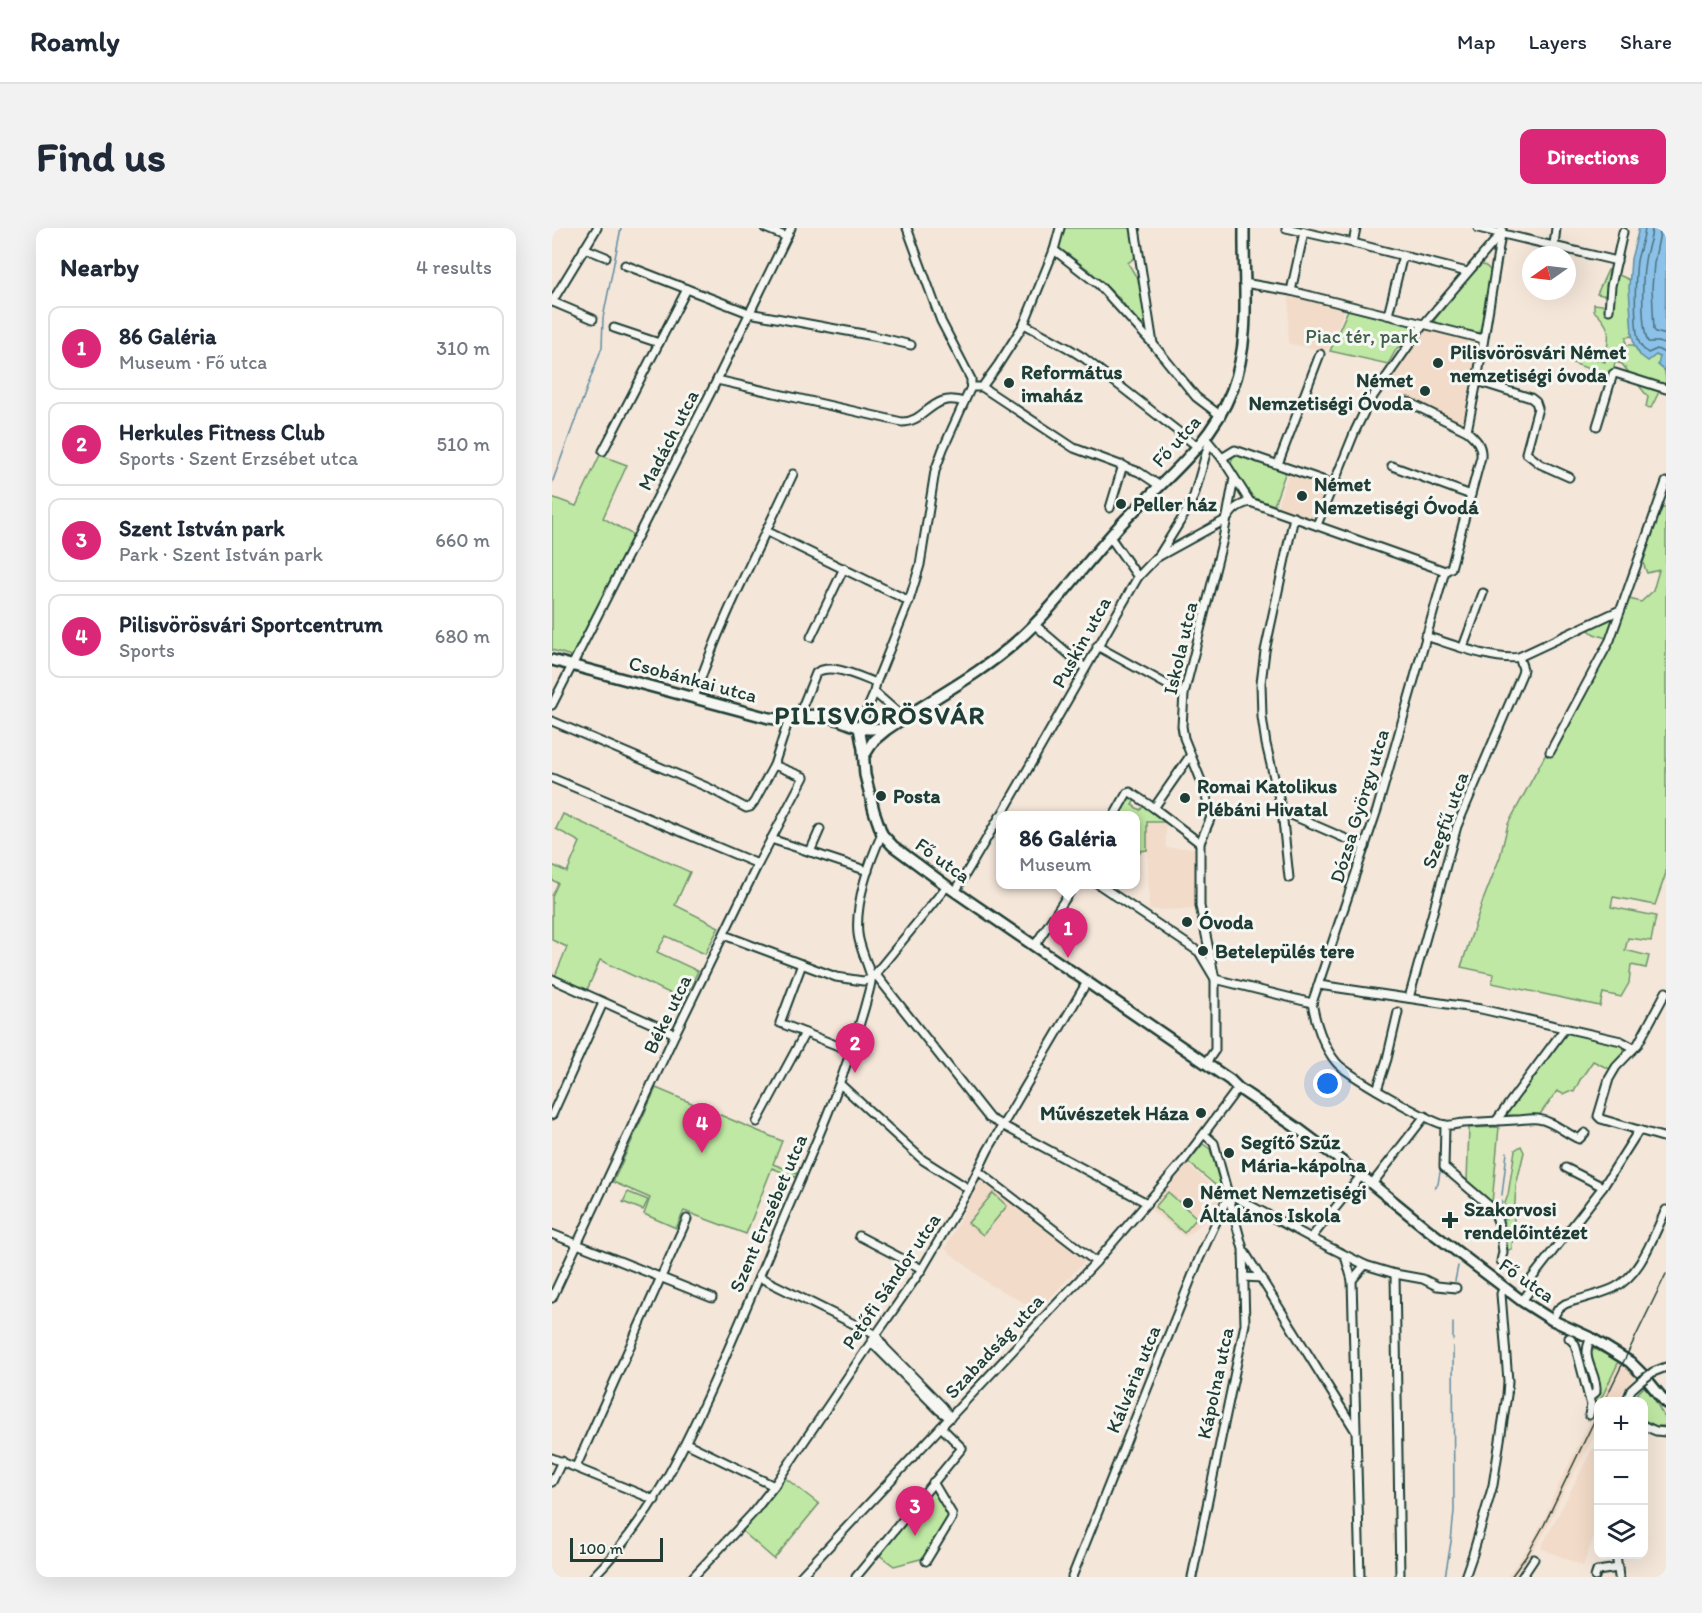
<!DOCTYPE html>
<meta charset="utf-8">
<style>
:root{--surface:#fff;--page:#f2f2f3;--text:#1f2937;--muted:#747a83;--line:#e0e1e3;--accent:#db2777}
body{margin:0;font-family:Itim,sans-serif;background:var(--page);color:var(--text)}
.controls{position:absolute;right:18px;bottom:18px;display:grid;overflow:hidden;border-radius:12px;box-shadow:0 6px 24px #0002}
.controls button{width:54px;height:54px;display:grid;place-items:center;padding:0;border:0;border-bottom:2px solid var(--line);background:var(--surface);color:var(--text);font:30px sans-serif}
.compass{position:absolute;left:970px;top:18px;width:54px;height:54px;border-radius:50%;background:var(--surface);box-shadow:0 6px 24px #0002;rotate:256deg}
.scale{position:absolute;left:18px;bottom:15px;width:93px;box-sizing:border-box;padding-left:6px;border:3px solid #1f3d34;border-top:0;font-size:16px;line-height:21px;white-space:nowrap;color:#1f3d34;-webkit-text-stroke:4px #f6f6f2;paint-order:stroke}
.you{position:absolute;left:776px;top:856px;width:21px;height:21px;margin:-15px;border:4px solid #fff;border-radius:50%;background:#1a73e8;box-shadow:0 0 0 9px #1a73e833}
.badge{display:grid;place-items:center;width:39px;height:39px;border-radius:50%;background:var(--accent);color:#fff;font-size:20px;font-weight:700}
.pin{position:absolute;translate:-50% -50px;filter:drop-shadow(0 2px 3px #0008)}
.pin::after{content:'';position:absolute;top:32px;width:21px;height:18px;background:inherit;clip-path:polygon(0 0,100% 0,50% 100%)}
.popup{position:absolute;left:444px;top:583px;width:144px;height:78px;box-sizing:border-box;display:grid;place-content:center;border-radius:12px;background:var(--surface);filter:drop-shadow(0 2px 4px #0005);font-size:20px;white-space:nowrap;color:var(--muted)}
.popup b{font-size:22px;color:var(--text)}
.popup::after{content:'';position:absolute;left:50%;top:100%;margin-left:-12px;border:12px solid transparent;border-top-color:var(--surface)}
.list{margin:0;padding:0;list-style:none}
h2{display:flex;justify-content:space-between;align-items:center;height:78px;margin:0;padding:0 24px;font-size:26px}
h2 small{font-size:20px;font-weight:400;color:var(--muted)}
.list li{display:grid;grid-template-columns:39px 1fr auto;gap:18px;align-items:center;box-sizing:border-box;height:84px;margin:0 12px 12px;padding:0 12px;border:2px solid var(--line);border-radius:12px}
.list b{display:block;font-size:22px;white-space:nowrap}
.list p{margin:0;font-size:20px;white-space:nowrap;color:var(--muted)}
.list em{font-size:20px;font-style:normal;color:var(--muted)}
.icon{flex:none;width:33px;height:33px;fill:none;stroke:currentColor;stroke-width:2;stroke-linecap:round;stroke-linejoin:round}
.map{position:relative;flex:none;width:1114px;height:1349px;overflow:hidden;border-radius:12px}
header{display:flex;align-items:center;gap:36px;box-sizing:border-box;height:84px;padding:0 30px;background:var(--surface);border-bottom:2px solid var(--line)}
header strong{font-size:28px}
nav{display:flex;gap:33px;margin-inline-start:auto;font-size:21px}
.intro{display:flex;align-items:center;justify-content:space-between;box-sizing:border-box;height:144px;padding:0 36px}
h1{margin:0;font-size:42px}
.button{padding:15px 27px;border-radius:12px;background:var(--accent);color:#fff;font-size:21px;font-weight:700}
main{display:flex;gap:36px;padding:0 36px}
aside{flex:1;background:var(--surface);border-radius:12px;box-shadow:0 6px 24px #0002}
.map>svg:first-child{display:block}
</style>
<header>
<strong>Roamly</strong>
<nav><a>Map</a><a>Layers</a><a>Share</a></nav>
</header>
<div class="intro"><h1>Find us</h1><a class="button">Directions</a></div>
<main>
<aside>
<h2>Nearby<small>4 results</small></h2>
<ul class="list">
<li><span class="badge">1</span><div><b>86 Galéria</b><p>Museum · Fő utca</p></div><em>310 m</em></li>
<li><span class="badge">2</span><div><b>Herkules Fitness Club</b><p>Sports · Szent Erzsébet utca</p></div><em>510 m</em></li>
<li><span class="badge">3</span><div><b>Szent István park</b><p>Park · Szent István park</p></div><em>660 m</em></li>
<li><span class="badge">4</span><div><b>Pilisvörösvári Sportcentrum</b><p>Sports</p></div><em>680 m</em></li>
</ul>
</aside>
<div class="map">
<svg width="1114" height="1349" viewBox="0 0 1114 1349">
<rect width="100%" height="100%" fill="#f4e6d9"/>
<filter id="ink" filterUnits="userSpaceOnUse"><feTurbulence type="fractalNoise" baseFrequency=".0167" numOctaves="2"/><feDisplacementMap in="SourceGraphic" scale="12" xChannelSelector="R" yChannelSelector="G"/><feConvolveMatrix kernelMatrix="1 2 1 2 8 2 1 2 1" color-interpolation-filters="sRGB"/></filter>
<g filter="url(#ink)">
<g fill="#f2dbc8">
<path d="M737,68L793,81L777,120L771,123L736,115Z"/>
<path d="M876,101L926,115L911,197L833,159L873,102Z"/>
<path d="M737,245L775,259L763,292L725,278Z"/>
<path d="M595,595H614V620H642L643,681L597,682Z"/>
<path d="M636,937L674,969L653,993L633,1009L598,981Z"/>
<path d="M429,950L535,1031L486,1082L439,1057L393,1021Z"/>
<path d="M1067,1133L1084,1147L1064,1173H1048Z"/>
<path d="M1046,1177V1201L1011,1265L992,1306L963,1349H955L977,1319L994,1287L1004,1262Z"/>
<path d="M1041,1220L1046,1223V1298L1031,1338L989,1320Z"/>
</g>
<g fill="#bfe8a4" stroke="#6f926c" stroke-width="1.5">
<path d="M506,0H581L585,28L576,35L583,47L588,51L595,97L590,99L567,70L537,42L502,16Z"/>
<path d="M929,37C935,37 938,41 940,46L930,102L928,105L880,95L905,64V62Z"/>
<path d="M1056,42L1078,52L1080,108L1074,109V117H1082L1088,127C1093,127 1100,126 1104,127C1113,129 1114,150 1114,158H1110L1099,180L1094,179L1096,169L1070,136L1063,134L1061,144L1056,148L1018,134V129L1032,123L1040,130L1053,134C1056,109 1063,102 1042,83V76L1059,78L1061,69L1045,66Z"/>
<path d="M796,82L858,97L860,105L852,117L845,120L836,136L778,123Z"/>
<path d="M48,227L75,237L51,290L83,308L22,429L0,422V269L24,278Z"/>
<path d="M684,227L734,243L722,277L701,270L678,236L681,229Z"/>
<path d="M1114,279V645L1103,677L1061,669L1059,679L1104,688L1099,713L1076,710L1073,722L1097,728L1094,740L1079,737L1077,755L1069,769L1051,765L1048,778L940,755L942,746L909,739L930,675L948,629L956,596L1015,487L1022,489L1060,415L1077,371L1089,374L1101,363L1107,342L1095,345L1091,335L1109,281Z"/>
<path d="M1067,383L1057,411L1042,406L1033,399L1040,396L1042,399L1054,393L1053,390Z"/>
<path d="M577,568L583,572L580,577L588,582L592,578L612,593L613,594H595V622L588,623V625L584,627V588L566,587Z"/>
<path d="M11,586L138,644L123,677L167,699L153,726L114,708L105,724L146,743L132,772L48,732L35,762L3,748L15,719L0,712V668L6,655L0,652V637L15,644L28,614L4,601Z"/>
<path d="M1014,803L1069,815L1074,826L1060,841L1055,840L1041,833L1028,852L1022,864L1017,863L1011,866L1005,863L986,889L953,887L952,885Z"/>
<path d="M104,860L230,913L221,936L247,946L245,950L220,940L194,1006L132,983L124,1000L92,986L98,970L61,954Z"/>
<path d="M947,899L940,975L915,953L917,900Z"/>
<path d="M651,916L658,921L669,958L668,961L636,934Z"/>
<path d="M969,918L972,924L964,958L960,1021L956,1022L952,1017L953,975L956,967L963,922Z"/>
<path d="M76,964L96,972L91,982L71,974Z"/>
<path d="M616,964L645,990L632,1005L603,979Z"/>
<path d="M441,965L455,978L431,1007L416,995Z"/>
<path d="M1043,1121L1067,1133L1048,1173L1046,1174L1043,1183L1042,1182L1048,1159L1041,1136L1040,1137L1038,1131V1124Z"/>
<path d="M1094,1157L1114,1192V1198H1104L1092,1192V1174H1081L1086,1165Z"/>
<path d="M232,1249L267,1276L222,1331L190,1303Z"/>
<path d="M380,1259L396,1286V1291L372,1330L342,1338L326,1326Z"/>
</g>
<path fill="#8cc2ea" stroke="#608da1" stroke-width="1.5" d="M1087,0H1114L1113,143L1106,137L1108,129L1104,127L1096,133L1088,127L1082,117L1080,105L1077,60L1079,31Z"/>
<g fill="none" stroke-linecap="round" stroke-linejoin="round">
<g stroke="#4b727d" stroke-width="1.5">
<path d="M1093,0C1092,11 1087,22 1085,33C1083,49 1082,100 1087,114C1089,119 1092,122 1096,125L1105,121L1111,124L1114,128"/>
<path d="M1100,0C1100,11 1094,22 1093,33C1090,50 1089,99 1096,114H1107L1114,117"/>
<path d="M1109,0L1102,35L1100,60L1102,102L1104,104L1114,107"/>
</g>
<g stroke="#608da1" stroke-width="1.5">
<path d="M0,255L50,119L51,90L69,0"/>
<path d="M889,927L888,942L933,979"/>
<path d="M883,960L886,956L888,944"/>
<path d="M950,967L955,924"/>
<path d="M950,973L947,987L955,991"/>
<path d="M903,1053L906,1038"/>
<path d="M901,1112V1095"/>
<path d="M893,1349L899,1314L902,1283L901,1119"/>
</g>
<g stroke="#1f3d34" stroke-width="11">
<g id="minor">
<path d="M213,0L235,9"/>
<path d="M355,0L389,93L419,151V159"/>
<path d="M583,0L601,116"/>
<path d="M734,0L801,15L915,44"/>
<path d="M926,0L1065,33"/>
<path d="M801,15L804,0"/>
<path d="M1002,17L1004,0"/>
<path d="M32,20L54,29"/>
<path d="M502,22L547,57L601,116L644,169L669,188"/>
<path d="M73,37L197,85L322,108L359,117"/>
<path d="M692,55L739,63L931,111"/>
<path d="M739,63L752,4"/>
<path d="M0,74L45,0"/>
<path d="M1,74L41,91"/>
<path d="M1057,82L1059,58L1071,4"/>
<path d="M836,87L851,27"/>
<path d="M472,96L516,120L532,130L646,219"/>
<path d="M62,100L107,115"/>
<path d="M165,152L350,194C375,194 380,163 412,174"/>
<path d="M925,153L979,170L984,174L986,180L974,225L988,236L1017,249"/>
<path d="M419,159H430L522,220L587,244L608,258"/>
<path d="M430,159L446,137L472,96L502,22L508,0"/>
<path d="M856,174L915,203"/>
<path d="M1045,198L1061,146L1063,145L1114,161"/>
<path d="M655,212L670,230L698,274"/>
<path d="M51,223L135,61"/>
<path d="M670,230L683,222L782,256"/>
<path d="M726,236L768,126"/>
<path d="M840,238L919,267"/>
<path d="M698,274L893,343"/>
<path d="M558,280L571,237"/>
<path d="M765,297L803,203L817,174L871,97L947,8"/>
<path d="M214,303L357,373"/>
<path d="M558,309L586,349"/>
<path d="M606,329L634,284L642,268L657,215"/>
<path d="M893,343L825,582L760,775C764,796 770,817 784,834C792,845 881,896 894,897C900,898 907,895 912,895C929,894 946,893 963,892C970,892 978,890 986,891C1001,893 1013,905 1027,911L1033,905"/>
<path d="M893,343L899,340L929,229C930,217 924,211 915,203L925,153L950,0"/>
<path d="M483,397L533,440"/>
<path d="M873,408C897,415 944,434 967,429L1068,382"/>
<path d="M259,409L292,340"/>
<path d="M545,418L632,466"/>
<path d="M911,419L931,365"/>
<path d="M322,464L352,490"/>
<path d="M142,470C168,392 207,320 241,246"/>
<path d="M0,477L165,152L239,0"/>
<path d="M246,489L264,445C279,434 308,449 324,455"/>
<path d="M0,493L157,560L194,580L198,579L202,574L222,537L237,491"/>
<path d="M307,500L321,468L324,455L357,373L368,337L383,243L391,221L419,159"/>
<path d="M998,524L1058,412L1114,254"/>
<path d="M0,550L206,636"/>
<path d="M602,580L638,528"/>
<path d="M730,583L813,619"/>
<path d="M449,588L586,349L604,330L675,291C681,281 686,277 698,274"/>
<path d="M562,588L575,565L578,564L602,580L648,615"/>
<path d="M219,611L316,643"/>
<path d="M258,624L268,601"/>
<path d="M737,650L730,583L714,516L710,489L709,455L713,423L742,289"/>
<path d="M546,656L647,724L663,751L760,775"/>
<path d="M403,664L448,588"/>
<path d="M172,707L284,749L311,753L319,751L395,658"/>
<path d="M483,717L523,656"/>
<path d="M250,736L228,795L299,823"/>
<path d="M324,747L437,890L595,975"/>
<path d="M0,751L123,806"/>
<path d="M767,757L929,781L1069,813L1082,820"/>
<path d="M1114,764L1086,816L1064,839L1057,851L1046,888L1049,891L1114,910"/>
<path d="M857,770L905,598L970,446L971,441L967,429"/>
<path d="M654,835L663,822V751L648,678V615L659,589L652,560L632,510L630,498L632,466L671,311L682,250"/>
<path d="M288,856L371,932L417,961"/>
<path d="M825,862L835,831L846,784"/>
<path d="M0,887L51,775"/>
<path d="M944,893L1013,800"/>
<path d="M205,894L253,805"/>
<path d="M893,897L892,939L941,981L948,999L951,1024L949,1033"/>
<path d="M1014,940L1051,959"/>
<path d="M426,943L544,1034"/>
<path d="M820,956L873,888"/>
<path d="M677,966L759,1010L813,1037L843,1046L871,1051L885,1058L904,1060"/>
<path d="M0,1006L160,1070"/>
<path d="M307,1008L370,1041"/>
<path d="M759,1010L809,948"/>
<path d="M692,1023L803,1202"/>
<path d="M793,1028L800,1052L808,1349"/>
<path d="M843,1046L848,1349"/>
<path d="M207,1049L324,1107L333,1120L391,1179L398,1190"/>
<path d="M692,1049L710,1050"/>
<path d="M800,1052L813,1037"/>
<path d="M0,1070L123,806L206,636L252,549L222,537"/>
<path d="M970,1073L979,1061L980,1050L1051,959L1087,902"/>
<path d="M1000,1092L1006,1081L1013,1076C1029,1070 1047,1067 1062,1060C1089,1047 1101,1008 1114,982"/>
<path d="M323,1109V1118L387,1182L395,1188"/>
<path d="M1017,1110L1023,1116L1037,1170"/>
<path d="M1101,1144L1114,1139"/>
<path d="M1074,1174L1079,1162L1089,1153"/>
<path d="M1037,1187L1039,1177L1037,1170L1044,1164C1046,1144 1027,1132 1039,1110"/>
<path d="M1092,1198L1104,1203L1114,1204"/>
<path d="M134,1215L222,1258"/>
<path d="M0,1230L103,1272"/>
<path d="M24,1239L135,991"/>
<path d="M0,1254L10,1233"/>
<path d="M1064,1326L1067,1349"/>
<path d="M374,1333L400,1290V1286L381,1254"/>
<path d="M41,1349C98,1291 129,1227 162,1154C183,1106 204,1057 224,1008C258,928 295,848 317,763C318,758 320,754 319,749C316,735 308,722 306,706C303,675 317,634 330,606"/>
<path d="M141,1349L200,1286L222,1258L324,1107L370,1041L417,961L436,922L535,754"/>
<path d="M248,1349L544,1034L632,932L686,860"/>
<path d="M304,1349L410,1220L389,1199"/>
<path d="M520,1349L647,1031L677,966"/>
<path d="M640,1349L693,1096L691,1021L662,915L652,906"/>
<path d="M913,1349L921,1326L941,1257L955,1167L956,1153L949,1066L952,1059"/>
<path d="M970,1349L982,1331"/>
<path d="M1043,1349L1045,1343L1066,1340"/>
</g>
</g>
<g stroke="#1f3d34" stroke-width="14">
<g id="major">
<path d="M0,432L217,490C223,491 229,492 236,491C247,490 257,486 268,487C294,490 307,508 336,498"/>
<path d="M307,500L311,521L313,547L322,583L330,606L341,618L395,658L678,852L686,860L748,902L820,956L874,1000L970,1073L1000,1092L1039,1110L1078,1134L1093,1149L1114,1175"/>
<path d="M312,528L322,512L334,502C377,472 426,448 465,413C506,377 536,330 574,291C613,251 660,215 680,162C700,110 691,54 692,0"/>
</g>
</g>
<use href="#minor" stroke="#f6f6f2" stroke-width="7"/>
<use href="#major" stroke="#f6f6f2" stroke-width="9"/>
<g stroke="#1f3d34" stroke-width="1.5">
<path d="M1052,1174L1114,1046"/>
<path d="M959,1349L975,1327L992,1297L1046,1185"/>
</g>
<g stroke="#1f3d34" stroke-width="11" stroke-linecap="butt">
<path id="minor-bridge" d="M1089,1153L1101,1144"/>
</g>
<use href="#minor-bridge" stroke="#f6f6f2" stroke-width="7"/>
</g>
</g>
<g fill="#1f3d34" stroke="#f6f6f2" stroke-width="2">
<circle cx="886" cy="135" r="6"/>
<circle cx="457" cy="155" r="6"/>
<circle cx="873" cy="163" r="6"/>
<circle cx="750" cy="268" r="6"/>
<circle cx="569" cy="276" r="6"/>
<circle cx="329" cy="568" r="6"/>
<circle cx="633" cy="570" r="6"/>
<circle cx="635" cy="694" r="6"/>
<circle cx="651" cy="723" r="6"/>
<circle cx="649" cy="885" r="6"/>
<circle cx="677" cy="925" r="6"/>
<circle cx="636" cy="975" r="6"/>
<path d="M895 983h6v6h6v6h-6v6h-6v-6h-6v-6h6z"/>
</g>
<g text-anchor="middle" stroke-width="6" stroke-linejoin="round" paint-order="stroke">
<g font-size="20" fill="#3f5f4a" stroke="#f6f6f2">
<text x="810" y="115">Piac tér, park</text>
</g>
<g font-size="20" font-weight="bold" fill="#1f3d34" stroke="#f6f6f2" text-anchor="start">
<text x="898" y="131">Pilisvörösvári Német<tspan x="898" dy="23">nemzetiségi óvoda</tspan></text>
<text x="469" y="151">Református<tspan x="469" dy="23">imaház</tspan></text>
<text x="861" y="159" text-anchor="end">Német<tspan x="861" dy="23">Nemzetiségi Óvoda</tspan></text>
<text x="762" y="263">Német<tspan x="762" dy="23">Nemzetiségi Óvodá</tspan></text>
<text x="581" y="283">Peller ház</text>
<text x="645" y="565">Romai Katolikus<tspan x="645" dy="23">Plébáni Hivatal</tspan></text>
<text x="341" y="575">Posta</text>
<text x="647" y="701">Óvoda</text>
<text x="663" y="730">Betelepülés tere</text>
<text x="637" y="892" text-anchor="end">Művészetek Háza</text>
<text x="689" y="921">Segítő Szűz<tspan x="689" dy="23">Mária-kápolna</tspan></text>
<text x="648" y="971">Német Nemzetiségi<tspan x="648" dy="23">Általános Iskola</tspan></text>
<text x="912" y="988">Szakorvosi<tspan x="912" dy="23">rendelőintézet</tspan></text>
</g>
<g font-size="20" fill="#1f3d34" stroke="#f6f6f2">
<text transform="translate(116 212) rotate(-63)" y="7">Madách utca</text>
<text transform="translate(624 213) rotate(-48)" y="7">Fő utca</text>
<text transform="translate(529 414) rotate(-61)" y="7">Puskin utca</text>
<text transform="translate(628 420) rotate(-77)" y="7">Iskola utca</text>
<text transform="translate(141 451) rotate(15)" y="7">Csobánkai utca</text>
<text transform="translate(807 578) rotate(-73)" y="7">Dózsa György utca</text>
<text transform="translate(893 592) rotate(-70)" y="7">Szegfű utca</text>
<text transform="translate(391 632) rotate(36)" y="7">Fő utca</text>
<text transform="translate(115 786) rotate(-64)" y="7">Béke utca</text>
<text transform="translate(216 985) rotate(-67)" y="7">Szent Erzsébet utca</text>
<text transform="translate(975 1052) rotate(35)" y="7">Fő utca</text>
<text transform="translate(339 1053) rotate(-56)" y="7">Petőfi Sándor utca</text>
<text transform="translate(442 1118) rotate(-47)" y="7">Szabadság utca</text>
<text transform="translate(581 1151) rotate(-68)" y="7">Kálvária utca</text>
<text transform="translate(663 1155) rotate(-78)" y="7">Kápolna utca</text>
</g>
<g font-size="26" font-weight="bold" letter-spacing="1.5" fill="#1f3d34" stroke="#f6f6f2">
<text x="328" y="496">PILISVÖRÖSVÁR</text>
</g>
</g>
</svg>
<div class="controls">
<button>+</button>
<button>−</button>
<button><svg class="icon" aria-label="layers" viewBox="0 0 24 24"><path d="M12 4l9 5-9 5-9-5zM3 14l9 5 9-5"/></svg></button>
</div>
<svg class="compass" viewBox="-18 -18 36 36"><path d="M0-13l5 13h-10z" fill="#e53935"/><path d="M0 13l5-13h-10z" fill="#747a83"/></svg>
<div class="scale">100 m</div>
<div class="you"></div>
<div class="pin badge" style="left:516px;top:730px">1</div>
<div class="popup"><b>86 Galéria</b>Museum</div>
<div class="pin badge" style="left:303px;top:845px">2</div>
<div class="pin badge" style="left:363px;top:1308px">3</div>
<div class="pin badge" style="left:150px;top:925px">4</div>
</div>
</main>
